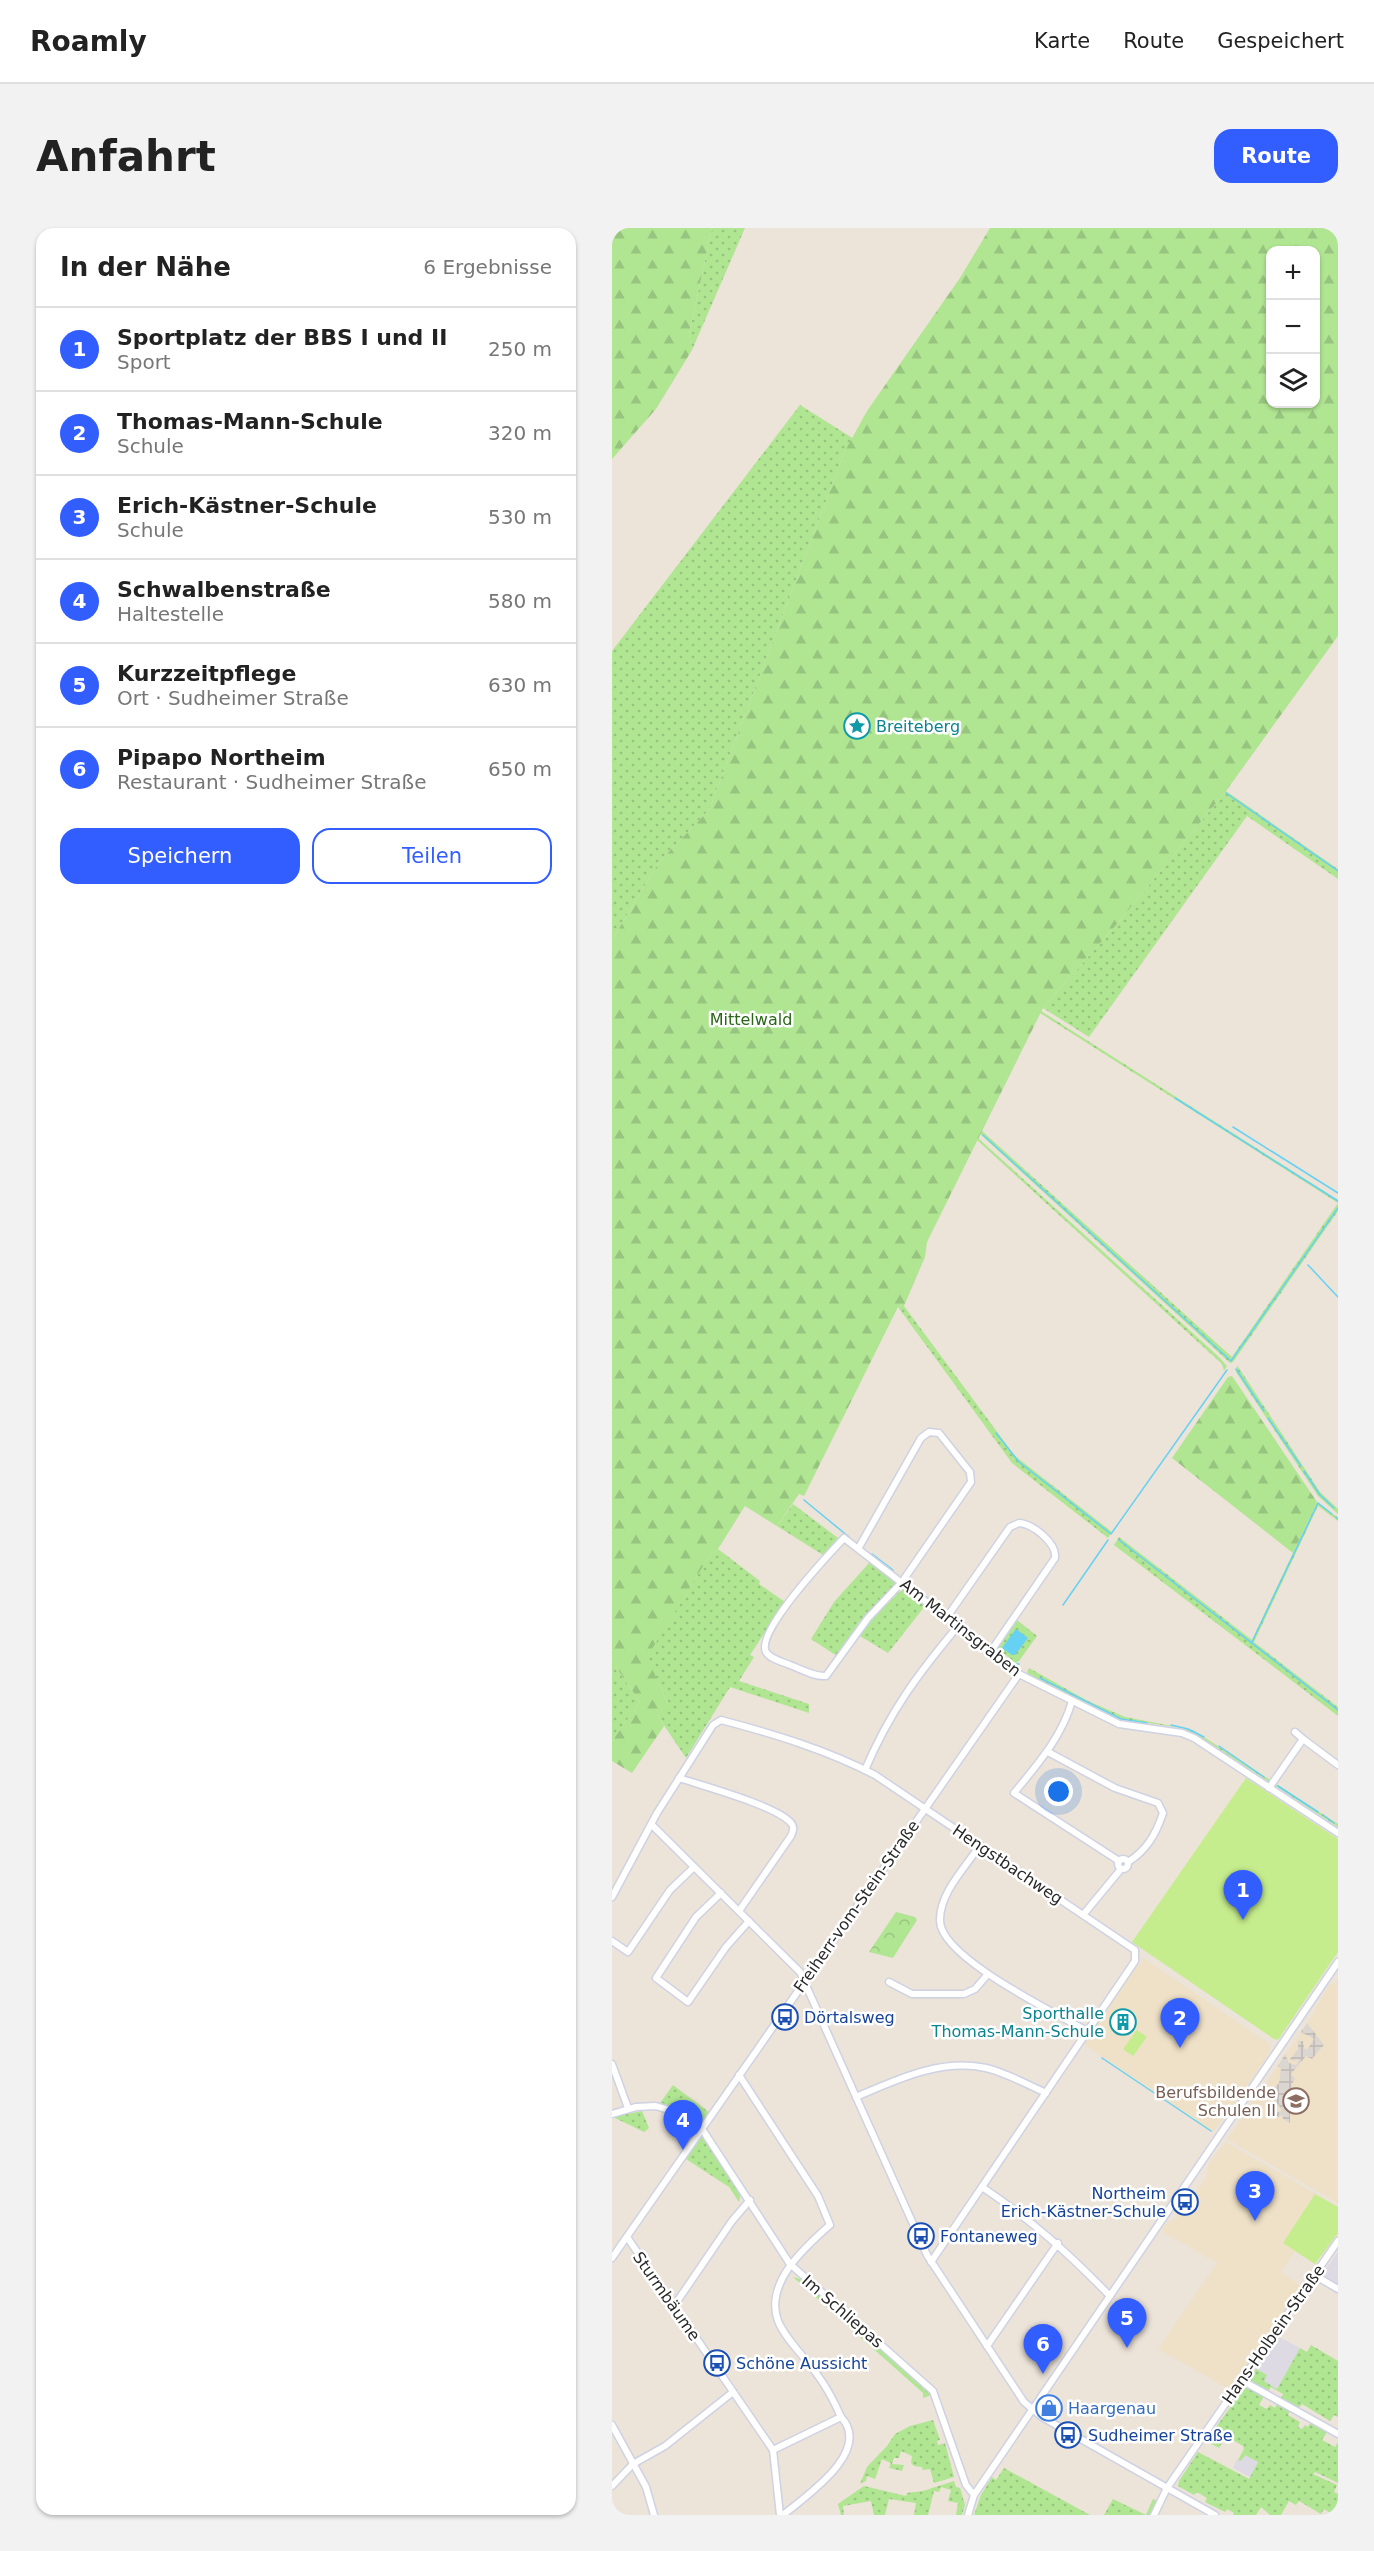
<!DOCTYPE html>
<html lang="de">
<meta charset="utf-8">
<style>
:root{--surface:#fff;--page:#f2f2f2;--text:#222;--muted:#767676;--line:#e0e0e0;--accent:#325dff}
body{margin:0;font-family:"DejaVu Sans",sans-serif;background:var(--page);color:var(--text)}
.controls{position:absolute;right:18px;top:18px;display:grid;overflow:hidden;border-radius:12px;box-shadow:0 2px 4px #0004}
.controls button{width:54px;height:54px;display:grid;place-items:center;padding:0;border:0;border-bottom:2px solid var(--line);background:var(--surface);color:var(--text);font:30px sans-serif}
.you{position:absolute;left:447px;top:1564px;width:21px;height:21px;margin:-15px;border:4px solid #fff;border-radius:50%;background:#1a73e8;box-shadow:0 0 0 9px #1a73e833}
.badge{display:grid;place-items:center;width:39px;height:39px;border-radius:50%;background:var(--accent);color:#fff;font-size:20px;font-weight:700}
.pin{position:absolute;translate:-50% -50px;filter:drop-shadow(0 2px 3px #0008)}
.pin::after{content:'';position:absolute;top:32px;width:21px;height:18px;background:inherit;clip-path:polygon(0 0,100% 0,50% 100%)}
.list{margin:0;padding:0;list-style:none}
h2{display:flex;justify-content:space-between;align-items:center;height:78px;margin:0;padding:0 24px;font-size:26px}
h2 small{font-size:20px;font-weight:400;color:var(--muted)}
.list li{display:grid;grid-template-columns:39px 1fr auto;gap:18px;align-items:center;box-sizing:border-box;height:84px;padding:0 24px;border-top:2px solid var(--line)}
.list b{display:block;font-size:22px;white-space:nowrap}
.list p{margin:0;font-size:20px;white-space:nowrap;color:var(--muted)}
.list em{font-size:20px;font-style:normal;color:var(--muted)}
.actions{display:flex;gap:12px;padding:18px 24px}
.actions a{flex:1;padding:14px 0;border:2px solid var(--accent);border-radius:18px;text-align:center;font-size:21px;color:var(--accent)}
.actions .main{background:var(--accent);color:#fff}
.icon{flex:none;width:33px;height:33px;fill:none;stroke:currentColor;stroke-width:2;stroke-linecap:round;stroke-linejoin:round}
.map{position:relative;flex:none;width:726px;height:2287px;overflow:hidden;border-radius:18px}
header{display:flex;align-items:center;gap:36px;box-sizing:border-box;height:84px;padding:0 30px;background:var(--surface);border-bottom:2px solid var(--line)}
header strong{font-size:28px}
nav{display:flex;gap:33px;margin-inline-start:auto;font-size:21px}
.intro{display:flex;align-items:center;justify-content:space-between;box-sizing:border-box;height:144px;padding:0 36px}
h1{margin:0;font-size:42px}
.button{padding:15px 27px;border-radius:18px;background:var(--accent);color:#fff;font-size:21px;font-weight:700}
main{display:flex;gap:36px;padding:0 36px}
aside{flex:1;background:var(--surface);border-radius:18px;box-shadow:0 2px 4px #0004}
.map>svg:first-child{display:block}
</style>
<header>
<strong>Roamly</strong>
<nav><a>Karte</a><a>Route</a><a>Gespeichert</a></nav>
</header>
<div class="intro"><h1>Anfahrt</h1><a class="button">Route</a></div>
<main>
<aside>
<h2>In der Nähe<small>6 Ergebnisse</small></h2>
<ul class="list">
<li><span class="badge">1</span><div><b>Sportplatz der BBS I und II</b><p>Sport</p></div><em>250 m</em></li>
<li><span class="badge">2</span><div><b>Thomas-Mann-Schule</b><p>Schule</p></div><em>320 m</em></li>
<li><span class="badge">3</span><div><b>Erich-Kästner-Schule</b><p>Schule</p></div><em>530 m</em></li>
<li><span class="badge">4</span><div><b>Schwalbenstraße</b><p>Haltestelle</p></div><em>580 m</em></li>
<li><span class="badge">5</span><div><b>Kurzzeitpflege</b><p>Ort · Sudheimer Straße</p></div><em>630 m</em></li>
<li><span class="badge">6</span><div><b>Pipapo Northeim</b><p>Restaurant · Sudheimer Straße</p></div><em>650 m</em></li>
</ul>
<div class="actions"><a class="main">Speichern</a><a>Teilen</a></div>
</aside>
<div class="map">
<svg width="726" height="2287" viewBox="0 0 726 2287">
<defs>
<pattern id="grass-dots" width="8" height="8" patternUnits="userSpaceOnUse" patternTransform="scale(1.5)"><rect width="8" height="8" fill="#b0e592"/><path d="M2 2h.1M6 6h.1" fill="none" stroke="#97c47e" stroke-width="1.8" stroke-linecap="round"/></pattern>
<pattern id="forest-firs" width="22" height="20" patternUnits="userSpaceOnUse" patternTransform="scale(1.5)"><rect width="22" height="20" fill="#b0e592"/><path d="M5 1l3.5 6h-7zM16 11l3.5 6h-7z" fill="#97c47e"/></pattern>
<pattern id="park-crowns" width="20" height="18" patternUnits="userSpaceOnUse" patternTransform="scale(1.5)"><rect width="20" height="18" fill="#b0e592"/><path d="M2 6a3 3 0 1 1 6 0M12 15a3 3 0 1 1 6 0" fill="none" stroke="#97c47e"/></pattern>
<pattern id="plaza-grid" width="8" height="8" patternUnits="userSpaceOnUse" patternTransform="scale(1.5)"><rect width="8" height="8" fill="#dcd6d0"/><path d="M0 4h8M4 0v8" fill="none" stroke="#bdb8b3"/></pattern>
</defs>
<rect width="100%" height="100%" fill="#ece3d9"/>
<g fill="#dddae3">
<path d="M726,2024V2056L713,2049L711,2045Z"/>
<path d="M667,2109L688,2120L665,2161L651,2153L654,2147L644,2141Z"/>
<path d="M633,2227L646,2234L638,2249L621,2240L625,2231L629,2233Z"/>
</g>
<g fill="#eee1c7">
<path d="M531,1730L658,1816V1824L614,1889L610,1891L601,1904L472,1816Z"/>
<path d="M726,1754V1975L615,1911L696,1794L718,1756Z"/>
<path d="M614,1914L726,1979V2005L703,2036L683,2023L669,2044L689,2058L617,2161L546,2121L605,2035L550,2003L554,1996L566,1989L594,1949L597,1935Z"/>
</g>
<g fill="url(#grass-dots)">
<path d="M100,0H133L80,122L77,106Z"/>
<path d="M188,177L242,211L232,225L97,582L47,634L0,712V423Z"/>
<path d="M614,563L726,641V651L635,588L477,809L431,780L505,696Z"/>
<path d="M429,783L726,972V983L621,1134L618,1135L368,906L369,902L620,1129L726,975L428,785Z"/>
<path d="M366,910L607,1129L615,1138L612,1143L610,1136L365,912Z"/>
<path d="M292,1078L403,1228L500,1304L496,1310L400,1235L286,1079Z"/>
<path d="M625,1137L708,1264L726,1281V1286L706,1268L624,1144Z"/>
<path d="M705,1274L726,1290V1293L706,1278L642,1414L726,1479V1488L502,1317L507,1309L640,1412Z"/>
<path d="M181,1276L226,1310L211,1327L165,1298Z"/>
<path d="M106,1321L148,1353L147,1356L173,1374L138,1427L142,1429L127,1453L197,1476V1485L118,1459L74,1530L45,1487L56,1475L34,1429L96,1330Z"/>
<path d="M258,1334L282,1352L284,1357L251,1394L248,1393L225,1428L199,1411L222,1374Z"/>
<path d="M292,1361L313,1378L276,1425L248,1408L255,1397L286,1365Z"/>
<path d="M405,1392L425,1408L407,1433L404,1435L386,1421Z"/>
<path d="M4,1439L28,1474L0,1513V1445Z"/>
<path d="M417,1440L476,1473L513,1489L581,1502L726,1596V1599L584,1506L570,1500L509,1491L418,1448L415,1444Z"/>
<path d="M61,1857L97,1884L91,1892C77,1894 63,1877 48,1875Z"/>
<path d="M30,1883L37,1900L32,1904L1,1889Z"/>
<path d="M90,1909H92L129,1965L127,1974L117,1959L74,1931Z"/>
<path d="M181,2049L192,2052L319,2167L311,2170V2165Z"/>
<path d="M699,2117L726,2133V2189L722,2187L718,2193L690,2176L687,2180L669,2170L671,2166L659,2159L656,2163L639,2154L638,2150L644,2141L655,2147L652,2153L665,2161L688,2120L695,2124Z"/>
<path d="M633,2159L652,2168L647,2177L655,2181L658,2177L663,2180L665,2176L678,2183L676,2187L688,2194L686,2199L690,2201L693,2197L696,2199L699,2194L715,2204L710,2212L723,2219L726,2214V2255L703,2244L701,2246L725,2257L722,2264L726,2266V2275L720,2286L712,2281L709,2286L687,2273L684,2277L677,2273L669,2287H658L649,2279L644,2287H621L622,2285L615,2281L613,2284L593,2274L595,2270L585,2264L582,2267L566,2258L567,2253L586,2224L637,2251L646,2234L633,2227L629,2233L626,2232L632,2221L631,2218L614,2208L607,2220L594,2213Z"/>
<path d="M321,2192L328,2212L325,2213L326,2217L333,2215L342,2249L322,2255L318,2241L311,2242L310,2239L302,2238L299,2235L300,2228L289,2223L287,2230H282L280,2236L292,2237L290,2243L277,2240L279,2235L270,2231L263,2251L255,2248L254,2253L248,2256L255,2239L275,2218L283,2206L298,2198Z"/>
<path d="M392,2240L478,2287H362L369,2267L380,2249L384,2252Z"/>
<path d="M342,2253L344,2259L348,2260L353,2277L350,2287H344L346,2275L336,2273L339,2262L329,2259L327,2264L322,2263L316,2287H302L304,2275L277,2271L273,2287H262L259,2273L231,2278L232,2287H229L226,2276L252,2258L294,2268L295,2265L311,2263Z"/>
<path d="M501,2271L534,2287L541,2271L545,2273L539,2287H492Z"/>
</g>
<g fill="url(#forest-firs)" fill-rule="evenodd">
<path d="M0,0H100L77,106L80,122L44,181L0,231Z"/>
<path d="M378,0H726V408L614,563L505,696L431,780L315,1014L313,1029L292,1078L286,1079L192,1268L187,1266L165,1298L133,1278L106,1321L96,1330L35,1429L56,1476L45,1487L52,1498L20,1545L0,1533V1513L28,1474L4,1439L0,1445V712L47,634L97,582L232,225L255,183L348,50ZM658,22H704V176H658Z"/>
<path d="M620,1148L705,1274L681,1325L560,1230L616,1149Z"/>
</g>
<path fill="url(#park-crowns)" d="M284,1684L303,1689L305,1692L281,1730L257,1724Z"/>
<g fill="#c6ed8d">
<path d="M634,1550L726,1611V1724L666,1812L662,1811L520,1714Z"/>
<path d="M525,1802L535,1809L521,1828L511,1821Z"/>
<path d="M703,1966L726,1979V2005L703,2036L671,2015Z"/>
</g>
<path fill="url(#plaza-grid)" d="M695,1795L712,1817L700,1831L694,1828L679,1846L683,1851L679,1857L682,1861L690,1865L678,1879V1895L671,1891L670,1887L666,1889L664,1885L669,1883L668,1879L661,1871L649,1866L644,1868L650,1860L652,1863H659L667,1855L669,1841L666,1838L673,1826L677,1835L684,1837L687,1831L681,1833L678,1831L686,1821V1813H691L692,1820L695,1822L702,1811L689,1804Z"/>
<path fill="#66d1f3" d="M404,1401L416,1410L403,1427H400L390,1420Z"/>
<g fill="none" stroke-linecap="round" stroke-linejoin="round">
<g stroke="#66d1f3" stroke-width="1.5">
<path d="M614,565L726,643"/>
<path d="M563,870L726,973"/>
<path d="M621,899L726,965"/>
<path d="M371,907L619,1133L726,980"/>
<path d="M696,1037L726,1069"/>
<path d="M624,1141L652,1183"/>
<path d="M656,1190L689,1238"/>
<path d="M384,1205L407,1234L499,1306L615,1142"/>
<path d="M692,1243L708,1267L722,1280"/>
<path d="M192,1272L237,1309"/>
<path d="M724,1289L726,1291"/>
<path d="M507,1312L726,1482"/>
<path d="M260,1326L281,1342"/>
<path d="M303,1360L326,1378"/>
<path d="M451,1377L496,1312"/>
<path d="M351,1396L369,1411"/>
<path d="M640,1414L706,1275L720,1286"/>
<path d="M390,1428L401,1436H407"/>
<path d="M428,1450L509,1491L535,1495"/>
<path d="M559,1497L576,1501L592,1509"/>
<path d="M607,1518L652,1549"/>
<path d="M666,1558L706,1584"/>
<path d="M711,1587L722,1595"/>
<path d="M490,1830L599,1903"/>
</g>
<g stroke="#ced2e2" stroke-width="9">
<g id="minor">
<path d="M246,1321L309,1210L317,1204L327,1205L358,1244L359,1254L290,1354L256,1390L214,1448C202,1449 189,1441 178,1437C171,1434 158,1431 154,1424C143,1404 217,1326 232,1310L407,1446L507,1496L570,1505L582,1510L726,1605"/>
<path d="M335,1389L398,1299L407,1295C421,1296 445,1315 443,1330L379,1423"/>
<path d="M460,1473C450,1509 425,1537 402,1565L507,1633"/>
<path d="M683,1504L691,1511"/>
<path d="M436,1524L503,1560L546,1575L551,1585C544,1606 535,1622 516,1634"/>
<path d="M253,1542C278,1483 306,1446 346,1398"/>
<path d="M67,1550C91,1558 165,1578 179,1595C183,1599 181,1604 179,1608L127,1683"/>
<path d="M657,1560L691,1511L726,1537"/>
<path d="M40,1597L188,1744L315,2027L412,2174L430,2189L603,2287"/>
<path d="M368,1617C354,1639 327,1665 328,1693C329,1730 444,1785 475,1803"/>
<circle cx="511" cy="1636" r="5"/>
<path d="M109,1665L84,1689L44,1750L76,1774L114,1719L137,1693"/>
<path d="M0,1669L45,1585L101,1497L109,1492C162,1506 215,1522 263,1547L523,1722V1733L319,2034"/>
<path d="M471,1687L509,1641"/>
<path d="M0,1713L16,1724L58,1662L81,1640"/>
<path d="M277,1754L300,1766H352L363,1761L376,1746"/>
<path d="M0,1836L16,1880"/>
<path d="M127,1847L206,1968L218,1997C193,2019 152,2055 166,2093C174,2112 192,2128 204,2145C214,2158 222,2173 229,2189L161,2222"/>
<path d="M244,1869C284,1852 329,1830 374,1840C395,1845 414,1856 434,1865"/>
<path d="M0,1886L24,1879L44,1878L63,1884L90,1901L178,2036L321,2163L354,2257L362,2267"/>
<path d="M370,1959C421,1993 456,2025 498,2068"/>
<path d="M15,2009L161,2222L168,2287"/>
<path d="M0,2030L407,1446"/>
<path d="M702,2047L726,2061"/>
<path d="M62,2078L120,1993L138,1972"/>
<path d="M375,2118L446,2015"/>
<path d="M629,2152L726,2206"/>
<path d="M0,2197L34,2259L42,2287"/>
<path d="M0,2258L21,2236L53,2218L121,2164"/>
<path d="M171,2287C194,2268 261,2223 229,2189"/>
<path d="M356,2287L362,2267L726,1734"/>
<path d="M542,2287L555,2260L726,2013"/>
<path d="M724,2287L726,2284"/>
</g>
</g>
<use href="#minor" stroke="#fff" stroke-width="6"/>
</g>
<defs>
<g id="sight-ring" transform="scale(1.35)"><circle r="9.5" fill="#fff" stroke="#0f9aa8" stroke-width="1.5"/><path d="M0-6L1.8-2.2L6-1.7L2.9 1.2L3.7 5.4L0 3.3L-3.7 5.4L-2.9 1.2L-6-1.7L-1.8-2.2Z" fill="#0f9aa8"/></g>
<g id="bus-ring" transform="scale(1.35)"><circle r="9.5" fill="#fff" stroke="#1a4fb4" stroke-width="1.5"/><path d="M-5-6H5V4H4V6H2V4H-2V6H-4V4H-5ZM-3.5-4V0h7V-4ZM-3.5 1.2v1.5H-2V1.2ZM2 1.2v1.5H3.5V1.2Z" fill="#1a4fb4"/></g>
<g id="building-ring" transform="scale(1.35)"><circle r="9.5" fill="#fff" stroke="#0f9aa8" stroke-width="1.5"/><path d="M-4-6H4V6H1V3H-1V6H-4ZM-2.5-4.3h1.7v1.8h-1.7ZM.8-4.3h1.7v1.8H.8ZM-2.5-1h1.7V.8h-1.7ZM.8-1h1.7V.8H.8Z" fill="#0f9aa8"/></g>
<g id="school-ring" transform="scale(1.35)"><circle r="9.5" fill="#fff" stroke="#8d6e63" stroke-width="1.5"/><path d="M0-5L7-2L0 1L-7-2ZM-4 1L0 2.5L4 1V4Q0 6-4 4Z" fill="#8d6e63"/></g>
<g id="shop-ring" transform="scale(1.35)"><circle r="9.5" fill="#fff" stroke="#3f7fe0" stroke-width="1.5"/><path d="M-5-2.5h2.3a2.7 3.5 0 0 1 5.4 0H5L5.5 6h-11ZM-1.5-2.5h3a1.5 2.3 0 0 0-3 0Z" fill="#3f7fe0"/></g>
</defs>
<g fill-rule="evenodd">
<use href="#sight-ring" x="245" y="498"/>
<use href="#bus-ring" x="173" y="1789"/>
<use href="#building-ring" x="511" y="1794"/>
<use href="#school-ring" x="684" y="1873"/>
<use href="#bus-ring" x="573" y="1974"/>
<use href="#bus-ring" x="309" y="2008"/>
<use href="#bus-ring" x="105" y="2135"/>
<use href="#shop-ring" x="437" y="2180"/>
<use href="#bus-ring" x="456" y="2207"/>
</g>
<g text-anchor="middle" stroke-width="5" stroke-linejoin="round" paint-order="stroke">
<g font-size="16" fill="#0d838f" stroke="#fff" text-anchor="start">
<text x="264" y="504">Breiteberg</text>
<text x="492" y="1791" text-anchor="end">Sporthalle<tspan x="492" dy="18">Thomas-Mann-Schule</tspan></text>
</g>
<g font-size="16" fill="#296716" stroke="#fff">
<text x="139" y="797">Mittelwald</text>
</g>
<g font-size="16" fill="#282828" stroke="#fff">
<text transform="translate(349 1399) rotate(38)" y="6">Am Martinsgraben</text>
<text transform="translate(396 1636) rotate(34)" y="6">Hengstbachweg</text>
<text transform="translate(244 1678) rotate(-55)" y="6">Freiherr-vom-Stein-Straße</text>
<text transform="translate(55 2068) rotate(55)" y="6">Sturmbäume</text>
<text transform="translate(231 2083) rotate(41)" y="6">Im Schliepas</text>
<text transform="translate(661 2106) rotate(-55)" y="6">Hans-Holbein-Straße</text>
</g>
<g font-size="16" fill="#164399" stroke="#fff" text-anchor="start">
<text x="192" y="1795">Dörtalsweg</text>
<text x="554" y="1971" text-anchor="end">Northeim<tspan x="554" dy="18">Erich-Kästner-Schule</tspan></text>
<text x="328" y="2014">Fontaneweg</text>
<text x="124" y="2141">Schöne Aussicht</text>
<text x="476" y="2213">Sudheimer Straße</text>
</g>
<g font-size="16" fill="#785e54" stroke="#fff" text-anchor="end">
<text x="664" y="1870">Berufsbildende<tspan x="664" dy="18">Schulen II</tspan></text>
</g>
<g font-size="16" fill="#366cbe" stroke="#fff" text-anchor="start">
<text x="456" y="2186">Haargenau</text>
</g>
</g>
</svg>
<div class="controls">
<button>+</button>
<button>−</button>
<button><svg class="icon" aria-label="layers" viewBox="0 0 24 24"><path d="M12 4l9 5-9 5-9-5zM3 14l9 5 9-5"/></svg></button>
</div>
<div class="you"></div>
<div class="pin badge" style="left:631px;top:1692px">1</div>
<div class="pin badge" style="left:568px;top:1820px">2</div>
<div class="pin badge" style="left:643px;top:1993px">3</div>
<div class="pin badge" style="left:71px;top:1922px">4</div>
<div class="pin badge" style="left:515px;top:2120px">5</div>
<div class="pin badge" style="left:431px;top:2146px">6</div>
</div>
</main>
